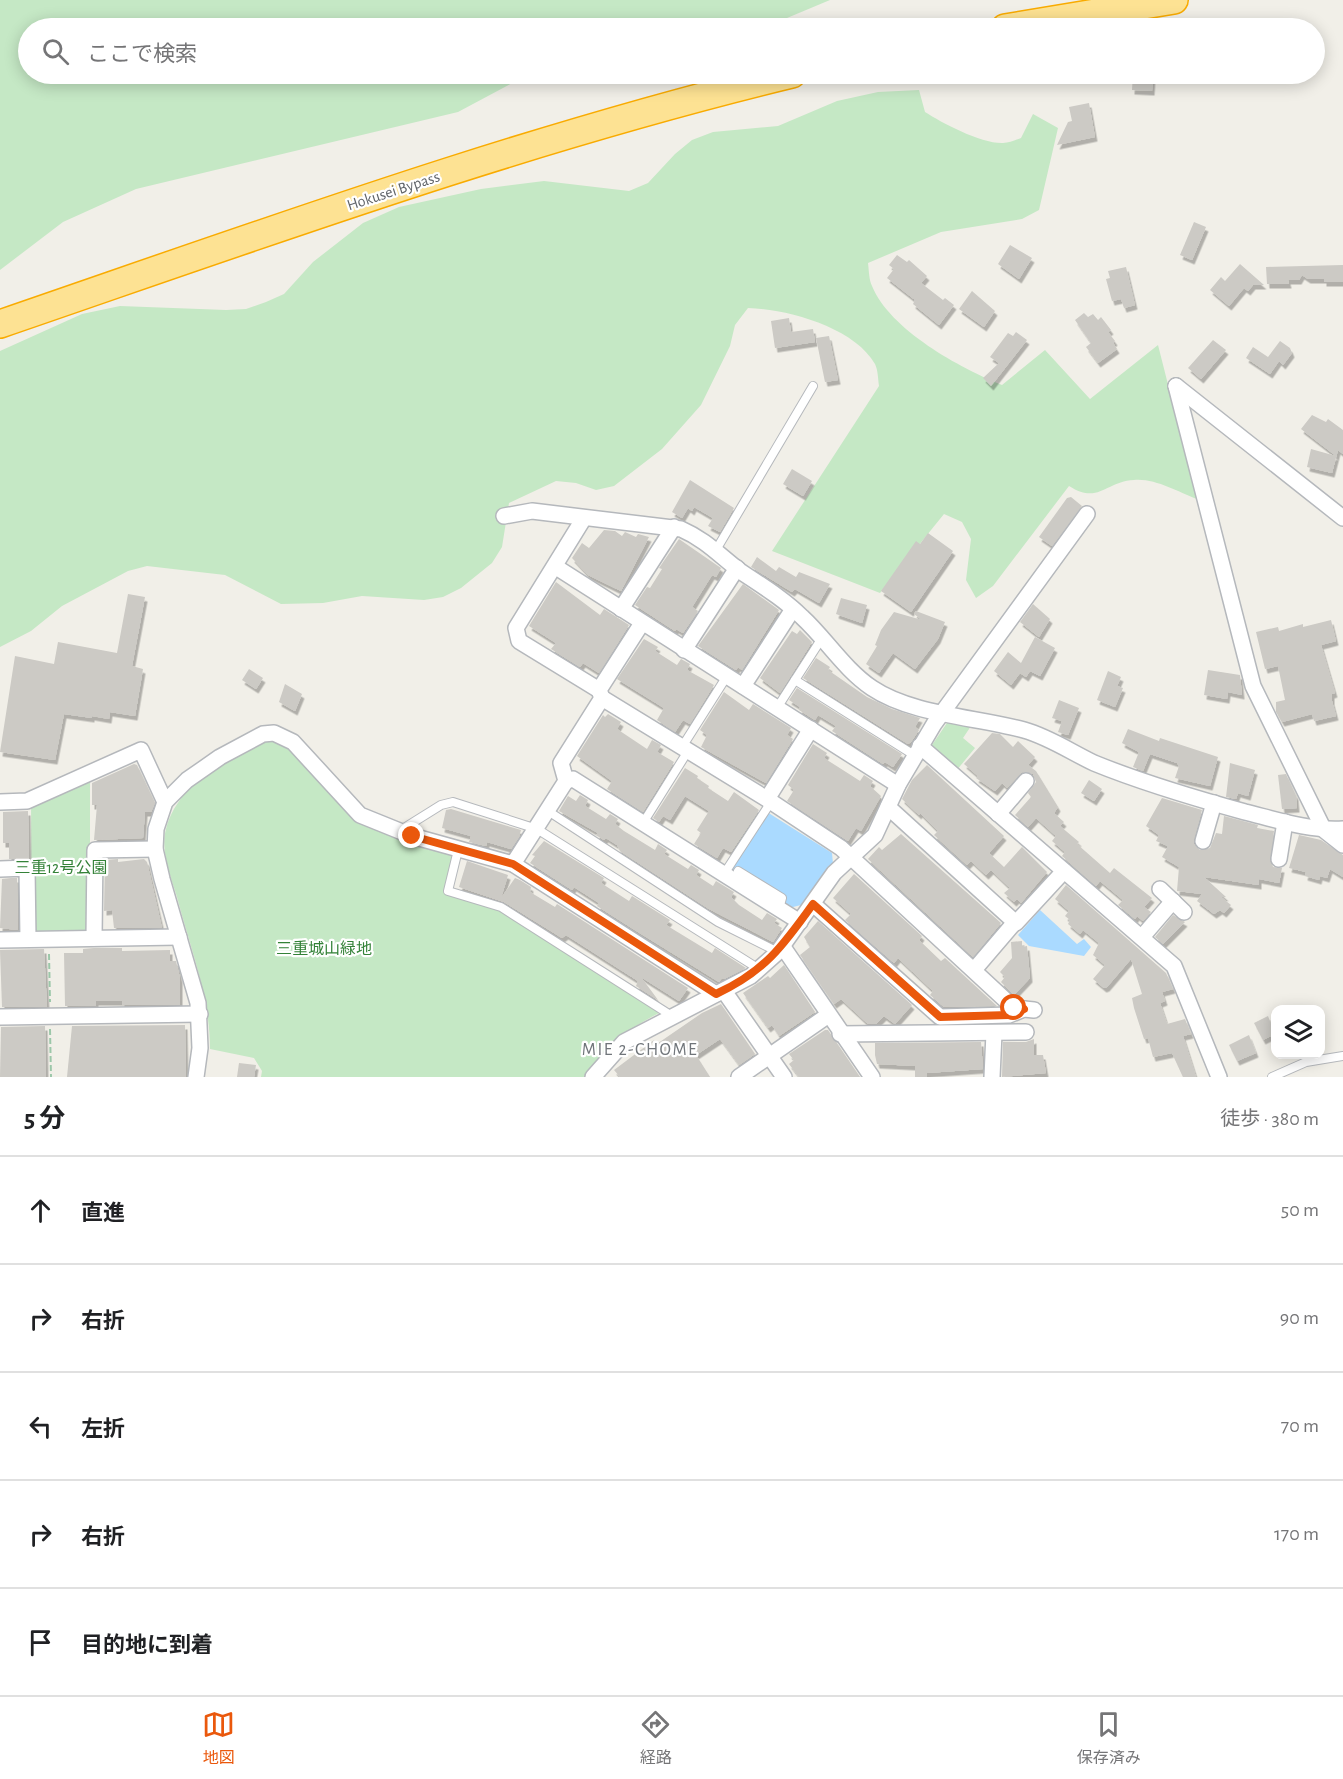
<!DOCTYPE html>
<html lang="ja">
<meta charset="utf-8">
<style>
:root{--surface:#fff;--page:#f2f2f2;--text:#202124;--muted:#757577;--line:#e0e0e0;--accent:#ea580c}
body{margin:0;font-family:"Alegreya Sans","Noto Sans JP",sans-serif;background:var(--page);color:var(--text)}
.controls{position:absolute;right:18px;bottom:18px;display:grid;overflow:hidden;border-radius:12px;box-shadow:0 3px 15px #0003}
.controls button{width:54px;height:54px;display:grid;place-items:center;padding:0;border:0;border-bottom:2px solid var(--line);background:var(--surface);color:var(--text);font:30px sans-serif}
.stop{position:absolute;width:18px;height:18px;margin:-14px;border:4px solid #ea580c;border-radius:50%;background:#fff}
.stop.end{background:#ea580c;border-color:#fff;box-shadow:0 2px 6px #0008}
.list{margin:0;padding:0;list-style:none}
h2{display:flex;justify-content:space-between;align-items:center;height:78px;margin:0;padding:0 24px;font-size:26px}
h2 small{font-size:20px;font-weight:400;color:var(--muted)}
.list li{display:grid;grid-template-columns:39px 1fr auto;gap:18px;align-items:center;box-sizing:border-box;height:108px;padding:0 24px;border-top:2px solid var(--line)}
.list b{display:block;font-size:22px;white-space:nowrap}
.list em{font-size:20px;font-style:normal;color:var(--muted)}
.icon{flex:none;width:33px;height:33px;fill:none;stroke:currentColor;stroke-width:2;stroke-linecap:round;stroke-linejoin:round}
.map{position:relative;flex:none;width:1343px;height:1077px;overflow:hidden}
.search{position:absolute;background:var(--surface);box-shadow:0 3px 15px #0003;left:18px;right:18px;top:18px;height:66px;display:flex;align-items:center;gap:15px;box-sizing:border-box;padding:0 21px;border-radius:33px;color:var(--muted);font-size:22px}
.sheet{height:618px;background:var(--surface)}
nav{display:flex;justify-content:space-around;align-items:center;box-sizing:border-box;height:84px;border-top:2px solid var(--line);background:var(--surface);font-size:16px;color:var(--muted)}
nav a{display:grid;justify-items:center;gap:3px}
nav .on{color:var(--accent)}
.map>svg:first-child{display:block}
</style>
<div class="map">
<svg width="1343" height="1077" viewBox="0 0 1343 1077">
<defs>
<filter id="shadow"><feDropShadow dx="2.5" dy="4.5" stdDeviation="0" flood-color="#0004"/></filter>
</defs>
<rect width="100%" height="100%" fill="#f1efe8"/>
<g fill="#c5e8c5">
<path d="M0,0H830L787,18L741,28H28V74H529L458,112L136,189L63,222L0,270Z"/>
<path d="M919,90L925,112C942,123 982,144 1003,143C1009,143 1015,140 1021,138L1033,114L1058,128L1039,210L1022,219L941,232L868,263C869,271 869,280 872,286C890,330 960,368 1002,385L1045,350L1090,399L1158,345L1197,499C1178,492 1155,478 1134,480C1106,481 1099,505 1069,486L993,586L976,598L966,580L971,539L962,522L944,514L880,593L772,551L879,386C878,379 878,370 875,364C854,327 787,309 748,308L735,325L730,346L701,405L662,449L614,486L596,490L576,483L556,481L509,503L502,547L492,563L461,588L443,597L424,600L362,596L323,603L281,604L225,575L147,566L128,571L62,606L31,631L0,647V351L82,314L120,306L226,310L246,309L266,302L284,294L313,262L363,223L399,207L481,189L544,181L629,191L648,183L675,154L692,140L713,132L778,126L837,101L878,92Z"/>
<path d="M957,719L973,723L963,738L975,748L956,771L935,752L932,745L947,723Z"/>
<path d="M269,739L287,746L357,820L454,855L445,893L502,911L661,1012C628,1028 605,1048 584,1077H261L262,1071L254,1058L210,1049C210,997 190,947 177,897C171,877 160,851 166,829C178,783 228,757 269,739Z"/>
<path d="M90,779V928L86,933L37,934L32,928L31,805Z"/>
</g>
<g fill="#aadaff">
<path d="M767,812L832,853L833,864L801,905L789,908L783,904L784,895L740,869L736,875L729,871Z"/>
<path d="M1040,910L1077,944L1084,939L1091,947L1084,956L1029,946L1018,935Z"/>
</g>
<g fill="#cccac5" filter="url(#shadow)">
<path d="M1133,74H1153L1152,91L1132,90Z"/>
<path d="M1089,103L1095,137L1057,145L1068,122L1072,121L1069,107Z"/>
<path d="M1194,222L1206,227L1192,260L1180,255Z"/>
<path d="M1010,245L1032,258L1019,279L998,264Z"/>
<path d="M897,255L907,262L909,260L927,276L921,283L943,300L945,298L954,305L939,325L913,304L915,300L887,278L894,269L889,265Z"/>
<path d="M1240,264L1264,285H1253L1248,291L1244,288L1229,306L1210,290L1221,277L1225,281Z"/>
<path d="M1343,265V282H1324V279H1308L1302,275L1299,280H1288L1289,284H1267L1266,267Z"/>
<path d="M1126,267L1135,305L1124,308L1121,299L1112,301L1106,279L1110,278L1108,271Z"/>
<path d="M972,291L995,311L984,327L959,309Z"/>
<path d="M1084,313L1088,317L1093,314L1098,320L1101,317L1111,330L1108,332L1115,341L1113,343L1117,349L1098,363L1086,347L1091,343L1075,320Z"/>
<path d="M789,318L791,332L813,329L815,342L775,348L771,321Z"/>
<path d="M1016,332L1027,340L991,386L983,378L999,363L990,357L1008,333L1013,336Z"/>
<path d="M829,336L838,380L825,382L816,338Z"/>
<path d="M1213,340L1226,350L1201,379L1188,368Z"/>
<path d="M1280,341L1290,348L1292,353L1283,365L1279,361L1270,374L1246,358L1253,347L1268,357Z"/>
<path d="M1312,415L1326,422L1328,419L1343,430V454L1338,450L1332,473L1307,467L1311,449L1336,456L1301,429Z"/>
<path d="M792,469L812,481L803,496L783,484Z"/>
<path d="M690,480L734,508L720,532L708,526L713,518L694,507L692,511L688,508L682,518L672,512Z"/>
<path d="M1071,497L1082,506L1052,546L1039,537L1067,498Z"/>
<path d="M604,530L615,531L622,536L625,532L636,537L638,534L649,537L621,591L588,575L572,558L582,543L589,548Z"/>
<path d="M928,533L953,551L911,612L881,591L916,541L920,544Z"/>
<path d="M679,539L721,568L716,577L712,575L692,607L698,611L683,633L676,629L675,631L635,605L647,587L650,588L662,569L659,568Z"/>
<path d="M757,557L776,571L779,567L796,577L799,572L830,584L819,603L795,589L792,592L751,567Z"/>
<path d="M556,582L600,615L604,609L629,625L599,673L583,663L580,667L551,649L556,643L529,626Z"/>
<path d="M743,584L779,610L742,670L738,667L736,670L698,646Z"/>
<path d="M128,594L145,597L132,666L143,669L135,716L110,712L109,719L92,716V718L64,714L55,760L0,752L15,656L54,664L58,642L117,653Z"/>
<path d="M841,598L867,605L862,623L836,614Z"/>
<path d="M1033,604L1050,619L1039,637L1020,622Z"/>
<path d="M916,611L945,622L938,639L915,669L893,653L879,673L866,664L877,646L875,645L881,630L894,612L922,620L914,614Z"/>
<path d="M1331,620L1336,641L1321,645L1335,693L1332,694V701L1336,716L1314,721L1312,714L1282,722L1276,712V702L1285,700L1278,666L1265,669L1256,632L1278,627L1279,631L1303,624V627Z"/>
<path d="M800,630L812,642L780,693L760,678L792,631L797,634Z"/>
<path d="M1035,637L1055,648L1040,676L1030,671L1026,677L1020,673L1011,685L994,671L1008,652L1021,663Z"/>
<path d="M644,639L658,647L655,651L677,665L681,659L690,664L687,670L714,685L690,724L683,720L675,732L657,720L664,708L617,679Z"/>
<path d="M816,658L830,667L828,670L867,697L892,709L920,718L915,727L919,730L911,742L908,744L803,678Z"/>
<path d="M249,669L263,678L256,689L242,680Z"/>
<path d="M1208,670L1240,675L1242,695L1228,692L1227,699L1204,695Z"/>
<path d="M1108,671L1121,677L1117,686L1123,688L1115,707L1097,700Z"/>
<path d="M285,684L302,694L295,711L279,702Z"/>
<path d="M797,688L902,754L893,767L885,762L883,764L832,731L836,726L818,715L815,720L799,710L800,707L789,700Z"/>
<path d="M724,692L749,710L753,704L791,728L787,735L793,739L766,783L701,747L707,735L700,730Z"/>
<path d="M1059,700L1079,708L1068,735L1058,732L1062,721L1052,718Z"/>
<path d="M608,714L621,722L617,729L647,749L652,740L661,745L657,752L674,762L643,812L607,789L612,781L577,756L603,715L605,717Z"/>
<path d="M1128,729L1159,741L1160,738L1218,757L1210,786L1175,778L1179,766L1177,763L1150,754L1143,771L1133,767L1139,752L1122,743Z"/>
<path d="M992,733L1000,734L1013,747L1018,741L1035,757L1028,765L1036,771L1058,807L1054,813L1064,822L1060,826L1079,842L1077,844L1110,873L1114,868L1152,898L1144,907L1151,912L1143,921L1137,916L1135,919L1118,905L1123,900L1100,881L1096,886L1062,856L1065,852L1052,841L1056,836L1036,818L1028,827L1015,815L1031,797L1028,793L1036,782L1033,774L1022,772L1007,788L1002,783L995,791L976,778L978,776L964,764Z"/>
<path d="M813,744L827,753L824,758L846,772L860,781L864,775L873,781L870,786L881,796L861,831L856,828L848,841L787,801L794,790L788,785Z"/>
<path d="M1230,763L1255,770L1248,796L1238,793L1236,799L1226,797Z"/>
<path d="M134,764L137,765L155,803L151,812H145L143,838L94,840L97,805H92V783Z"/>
<path d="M927,765L1004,836L989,853L1004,867L1022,847L1047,872L1021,903L1017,899L1014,902L1004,893L1010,888L991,870L986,875L971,861L967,865L934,835L938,831L920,813L919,815L902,799L912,780Z"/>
<path d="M685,768L698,776L697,778L709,786L708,788L728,801L734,792L759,810L731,852L723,848L717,858L694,844L701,833L697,830L709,811L685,796L670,820L663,816L659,822L653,818Z"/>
<path d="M1286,774L1296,796L1297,808L1282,809L1278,775Z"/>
<path d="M1089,780L1102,789L1094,801L1081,793Z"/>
<path d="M580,795L588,800L585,806L606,819L610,814L618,819L615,824L624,831L655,850L658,844L667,850L664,854L688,869L691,865L699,870L696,875L713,886L716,881L734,892L731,897L739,905L762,920L767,913L777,919L774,923L782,928L773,942L709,909L620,851L617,845L606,838L604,840L596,835L598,833L559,811L568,796L576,801Z"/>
<path d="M1162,798L1202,810L1194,839V844L1200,850L1210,848L1216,833L1222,834L1224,816L1258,825L1257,828L1274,831L1270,862L1273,867L1282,868L1279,883L1259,879V885L1204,877L1226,897H1221L1231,905L1224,913L1220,910L1214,914L1197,901L1202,894L1177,891L1179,867L1162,857L1168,846L1156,841L1159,835L1146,826Z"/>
<path d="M451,809L521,830L519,837L511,849L487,842L486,846L469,842L471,836L442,828L446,810Z"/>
<path d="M28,811L29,859H9V843H3V812Z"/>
<path d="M901,834L1001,923L973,957L868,859L879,847L882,850Z"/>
<path d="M1299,835L1321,840L1343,855V877L1330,869L1327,878L1320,876L1319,880L1305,876L1306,872L1289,868Z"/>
<path d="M544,841L604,878L601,883L629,901L632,896L670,920L666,925L712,953L715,948L746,968L724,979L722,978L719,982L638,932L597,906L599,903L574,887L572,890L530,863L535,856L532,855Z"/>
<path d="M118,859V862L144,859L147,862L162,928H114L112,910L104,911L105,860Z"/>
<path d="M467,861L508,875L501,898L515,878L520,880L531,887L530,892L555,907L557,904L688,988L679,1001L641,977L658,1000L636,986L638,981L566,935L562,938L504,902L459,887Z"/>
<path d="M854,874L922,936L919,940L941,961L945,958L997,1006L944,1007L930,995L933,991L898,958L894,963L845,920L851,914L833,898Z"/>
<path d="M11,878H17L18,930L0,928L2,879Z"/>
<path d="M1066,885L1166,973L1173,989L1162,992L1165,1001L1160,1003L1167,1024L1185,1019L1191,1034L1183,1036L1196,1077H1183L1172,1053L1153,1057L1148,1038L1144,1039L1134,1008L1132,998L1142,994L1131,959L1107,987L1104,988L1093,979L1105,965L1093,955L1099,943L1083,930L1080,934L1068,924L1070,920L1065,916L1069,911L1055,899Z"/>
<path d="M1173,915L1185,922L1163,944L1155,937Z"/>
<path d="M818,921L912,1005L895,1024L884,1016L876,1024H868L841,999L834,1004L800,955L810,947L804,937Z"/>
<path d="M1022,941V947L1027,946L1030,978L1014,995L1001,982L1005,977L1000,972L1012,958L1011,942Z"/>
<path d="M94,948H122V951L170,950V961H176L180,978V1005H122V1001H96V1006H65L64,953H83V949Z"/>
<path d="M44,949L47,1007H2L0,950Z"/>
<path d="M784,965L815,1012L779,1036L772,1025L768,1028L743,993L768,976L770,978Z"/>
<path d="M721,1004L755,1054L739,1065L720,1039L696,1055L710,1077H620L614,1070L654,1040L648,1050L702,1013Z"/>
<path d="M1268,1016L1275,1034L1263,1040L1254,1023Z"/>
<path d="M185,1025L186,1077H67L72,1026Z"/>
<path d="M45,1026L46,1077H0L1,1027Z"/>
<path d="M825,1030H828L860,1077H799L789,1064L794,1060L789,1054Z"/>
<path d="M1249,1035L1256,1053L1237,1061L1229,1045Z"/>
<path d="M1034,1039V1055H1043L1046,1073L1002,1077L1003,1042H1026Z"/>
<path d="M981,1042L983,1069L927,1073V1077H915V1066L877,1064L875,1055V1043Z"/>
<path d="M239,1063L256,1065L254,1077H237Z"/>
</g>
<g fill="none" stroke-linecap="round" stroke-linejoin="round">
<g stroke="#b5b8bc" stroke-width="10">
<g id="lane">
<path d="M716,550L813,386"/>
<path d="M795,680L914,755"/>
<path d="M777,708L822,638"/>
<path d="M682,747L727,676"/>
<path d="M548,811L718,922L778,952"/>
<path d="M643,823L688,751"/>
<path d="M401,830L441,805L453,802L537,829L759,969"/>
<path d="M458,850L448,891L501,907L672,1016"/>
<path d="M738,871L782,898L779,909"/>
<path d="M724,874L771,802"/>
<path d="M1272,1077L1306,1062L1343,1056"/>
</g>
</g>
<g stroke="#b5b8bc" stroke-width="18">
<g id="street">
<path d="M1176,386L1253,686L1324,830L1343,845"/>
<path d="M1176,386L1343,518"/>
<path d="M504,516L532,511L681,529C706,540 719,555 740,571C761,585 784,599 802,617C826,639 844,669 872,688C912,715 977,717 1024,730C1049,737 1071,752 1094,763C1143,783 1194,798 1245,812C1277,820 1310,831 1343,829"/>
<path d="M584,518L516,628L519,641L599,690"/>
<path d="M556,567L898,785"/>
<path d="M621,609L674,527"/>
<path d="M684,650L737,568"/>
<path d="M743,686L793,609"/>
<path d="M602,698L767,799L841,848L1014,1008L1024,1009"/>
<path d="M920,746L1174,966L1219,1077"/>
<path d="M566,781L573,779L800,922"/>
<path d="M767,799L811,729"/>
<path d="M0,802L27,801L141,750L165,802"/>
<path d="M888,807L1016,923L1064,871"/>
<path d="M998,814L1026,781"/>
<path d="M1203,841L1214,803"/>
<path d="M1279,859L1285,822"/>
<path d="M513,864L566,781L561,763L602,698L599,690L642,623"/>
<path d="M0,869L27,868L28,939"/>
<path d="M1160,889L1184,912"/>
<path d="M813,904L940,1017L1009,1015L1024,1009L1034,1010"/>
<path d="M1142,937L1173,901"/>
<path d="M94,938L95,850L155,849"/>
<path d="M0,940L179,937"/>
<path d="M783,947L872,1077"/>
<path d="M974,970L1015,922"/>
<path d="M724,991L784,1077"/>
<path d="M0,1017L200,1014"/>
<path d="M840,1034L1026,1032"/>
<path d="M196,1077L200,1048L198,1003L162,879L155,849L156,829L165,802L187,780L220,757L263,734L274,733L293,742L360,815L412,836L513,864L716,994"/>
<path d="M593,1077L624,1042L751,976L778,952L834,873L875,835L898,785L934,724L1087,514"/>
<path d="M739,1077L827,1016"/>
<path d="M992,1077L994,1033"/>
</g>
</g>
<g stroke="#f9ab00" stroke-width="30">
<g id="highway">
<path d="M1005,28L1174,0"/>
<path d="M0,324C262,234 523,139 792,74"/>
</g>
</g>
<g stroke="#9cc7a9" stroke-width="2" stroke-dasharray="6 3" stroke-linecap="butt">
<path d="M49,954L50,1002"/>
<path d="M50,1029L51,1077"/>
</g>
<use href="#lane" stroke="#fff" stroke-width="8"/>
<use href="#street" stroke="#fff" stroke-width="15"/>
<use href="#highway" stroke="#fde293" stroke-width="27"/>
</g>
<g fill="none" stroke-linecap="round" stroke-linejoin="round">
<path stroke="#ea580c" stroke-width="8" d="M412,836L513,864L716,994C764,972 783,946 813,904L940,1017L1009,1015L1024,1009L1014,1008"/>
</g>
<g text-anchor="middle" stroke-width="4.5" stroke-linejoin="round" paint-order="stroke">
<g font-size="16" fill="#5f6368" stroke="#fff">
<text transform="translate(393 190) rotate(-18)" y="6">Hokusei Bypass</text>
</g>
<g font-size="16" fill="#348238" stroke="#fff">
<text x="61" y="873">三重12号公園</text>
<text x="324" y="954">三重城山緑地</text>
</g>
<g font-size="18" letter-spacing="1.5" fill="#70757a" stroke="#fff">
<text x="640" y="1055">MIE 2-CHOME</text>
</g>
</g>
</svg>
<div class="controls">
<button><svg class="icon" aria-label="layers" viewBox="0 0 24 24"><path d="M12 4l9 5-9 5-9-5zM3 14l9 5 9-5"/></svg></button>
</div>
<div class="stop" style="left:1014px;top:1008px"></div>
<div class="stop end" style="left:412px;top:836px"></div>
<div class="search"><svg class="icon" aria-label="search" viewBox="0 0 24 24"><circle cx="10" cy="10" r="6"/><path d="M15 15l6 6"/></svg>ここで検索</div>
</div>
<section class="sheet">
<h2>5 分<small>徒歩 · 380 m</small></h2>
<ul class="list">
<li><svg class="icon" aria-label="ahead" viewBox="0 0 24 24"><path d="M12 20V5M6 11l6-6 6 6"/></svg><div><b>直進</b></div><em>50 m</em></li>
<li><svg class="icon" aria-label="right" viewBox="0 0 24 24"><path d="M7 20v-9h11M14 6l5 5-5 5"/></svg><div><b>右折</b></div><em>90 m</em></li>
<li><svg class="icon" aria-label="left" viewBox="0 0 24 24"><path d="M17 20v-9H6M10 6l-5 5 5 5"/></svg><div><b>左折</b></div><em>70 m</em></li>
<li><svg class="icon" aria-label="right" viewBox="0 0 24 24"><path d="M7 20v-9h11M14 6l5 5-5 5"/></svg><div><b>右折</b></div><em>170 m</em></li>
<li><svg class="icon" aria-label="arrive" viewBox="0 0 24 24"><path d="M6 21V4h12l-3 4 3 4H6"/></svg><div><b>目的地に到着</b></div></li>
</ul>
</section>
<nav>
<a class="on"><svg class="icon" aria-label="map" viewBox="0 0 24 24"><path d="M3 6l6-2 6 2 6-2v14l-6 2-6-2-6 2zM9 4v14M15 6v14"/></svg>地図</a>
<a><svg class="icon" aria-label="directions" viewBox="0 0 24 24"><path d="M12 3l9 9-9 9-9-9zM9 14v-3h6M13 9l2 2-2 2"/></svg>経路</a>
<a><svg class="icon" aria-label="saved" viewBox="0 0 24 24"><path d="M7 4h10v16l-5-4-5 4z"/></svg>保存済み</a>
</nav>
